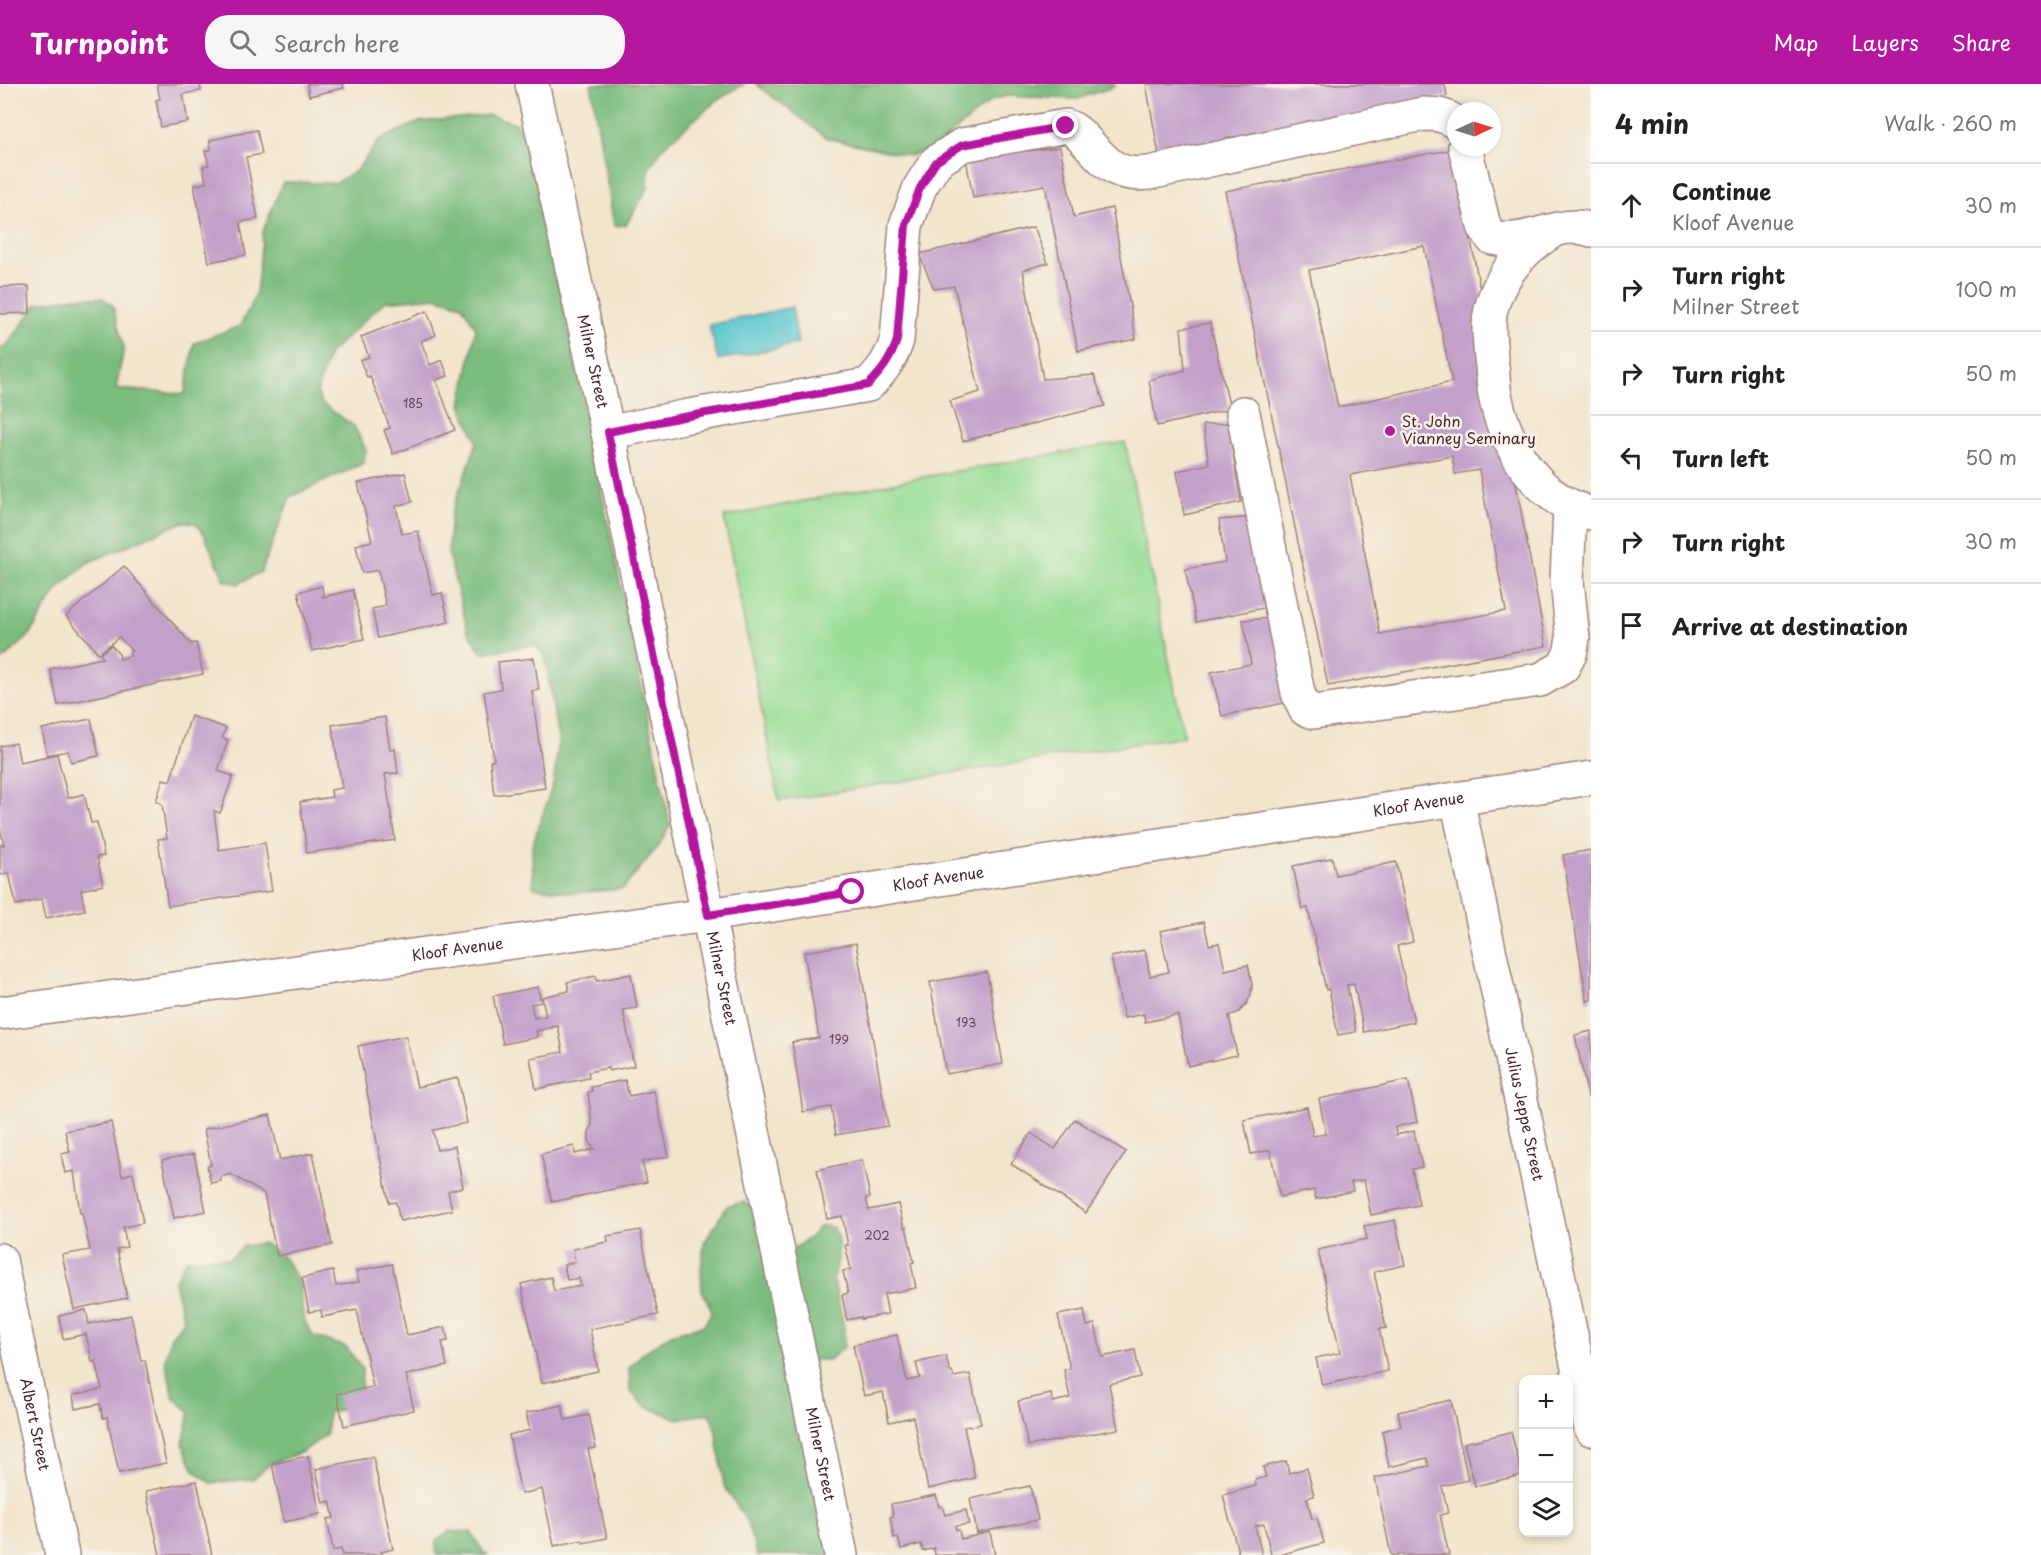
<!DOCTYPE html>
<meta charset="utf-8">
<style>
:root{--surface:#fff;--page:#f6f6f6;--text:#222;--muted:#767676;--line:#e0e0e0;--accent:#b5179e}
body{margin:0;font-family:"Playpen Sans",sans-serif;background:var(--page);color:var(--text)}
.controls{position:absolute;right:18px;bottom:18px;display:grid;overflow:hidden;border-radius:12px;box-shadow:0 3px 9px #0003}
.controls button{width:54px;height:54px;display:grid;place-items:center;padding:0;border:0;border-bottom:2px solid var(--line);background:var(--surface);color:var(--text);font:30px sans-serif}
.compass{position:absolute;left:1447px;top:18px;width:54px;height:54px;border-radius:50%;background:var(--surface);box-shadow:0 3px 9px #0003;rotate:86deg}
.stop{position:absolute;width:18px;height:18px;margin:-14px;border:4px solid #b5179e;border-radius:50%;background:#fff}
.stop.end{background:#b5179e;border-color:#fff;box-shadow:0 2px 6px #0008}
.list{margin:0;padding:0;list-style:none}
h2{display:flex;justify-content:space-between;align-items:center;height:78px;margin:0;padding:0 24px;font-size:26px}
h2 small{font-size:20px;font-weight:400;color:var(--muted)}
.list li{display:grid;grid-template-columns:39px 1fr auto;gap:18px;align-items:center;box-sizing:border-box;height:84px;padding:0 24px;border-top:2px solid var(--line)}
.list b{display:block;font-size:22px;white-space:nowrap}
.list p{margin:0;font-size:20px;white-space:nowrap;color:var(--muted)}
.list em{font-size:20px;font-style:normal;color:var(--muted)}
.icon{flex:none;width:33px;height:33px;fill:none;stroke:currentColor;stroke-width:2;stroke-linecap:round;stroke-linejoin:round}
.map{position:relative;flex:none;width:1591px;height:1471px;overflow:hidden}
header{display:flex;align-items:center;gap:36px;box-sizing:border-box;height:84px;padding:0 30px;background:var(--accent);color:#fff}
header strong{font-size:28px}
nav{display:flex;gap:33px;margin-inline-start:auto;font-size:21px}
.search{width:420px;height:54px;background:var(--page);display:flex;align-items:center;gap:15px;box-sizing:border-box;padding:0 21px;border-radius:24px;color:var(--muted);font-size:22px}
main{display:flex}
aside{flex:1;background:var(--surface)}
.map>svg:first-child{display:block}
</style>
<header>
<strong>Turnpoint</strong>
<div class="search"><svg class="icon" aria-label="search" viewBox="0 0 24 24"><circle cx="10" cy="10" r="6"/><path d="M15 15l6 6"/></svg>Search here</div>
<nav><a>Map</a><a>Layers</a><a>Share</a></nav>
</header>
<main>
<div class="map">
<svg width="1591" height="1471" viewBox="0 0 1591 1471">
<rect width="100%" height="100%" fill="#f7f3e8"/>
<filter id="ink" filterUnits="userSpaceOnUse"><feTurbulence type="fractalNoise" baseFrequency=".0167" numOctaves="2"/><feDisplacementMap in="SourceGraphic" scale="12" xChannelSelector="R" yChannelSelector="G"/><feConvolveMatrix kernelMatrix="1 2 1 2 8 2 1 2 1" color-interpolation-filters="sRGB"/></filter>
<filter id="wash" filterUnits="userSpaceOnUse"><feTurbulence type="fractalNoise" baseFrequency=".008" numOctaves="4" result="noise"/><feDisplacementMap in="SourceGraphic" scale="24" xChannelSelector="R" yChannelSelector="G"/><feGaussianBlur stdDeviation="1.35" result="paint"/><feColorMatrix in="noise" values="0 0 0 0 0 0 0 0 0 0 0 0 0 0 0 0 0 1.4 0 .05"/><feComposite in="paint" operator="in"/></filter>
<g filter="url(#wash)">
<rect width="100%" height="100%" fill="#f2e5cc"/>
<path fill="#98dd95" stroke="#717e60" stroke-width="1.5" d="M1125,358L1184,652L779,717L724,433L923,393Z"/>
<g fill="#7abc7e" stroke="#626e54" stroke-width="1.5">
<path d="M591,0H744L716,17L665,61L649,84L648,104L626,141L614,142Z"/>
<path d="M756,0H1115L1114,3L1077,15L1006,12L992,16L939,60L910,72L827,54Z"/>
<path d="M489,31L515,39L532,70L670,741L659,761L623,805L574,809L533,803L532,762L554,697L558,656L545,571L534,561L482,569L468,547L448,469L451,430L477,358L461,321L476,244L462,221L436,213L384,218L329,270L317,307L321,319L354,342L366,366L364,379L290,413L261,488L238,500L225,497L204,450L196,439L183,438L87,479L57,506L28,553L0,578V448L3,419L0,397V266L7,261L37,220L75,213L103,214L113,222L124,264L116,305L185,310L194,259L240,242L256,210L263,147L283,98L335,99L356,87L380,55L419,38Z"/>
<path d="M744,1118L755,1124L790,1167L810,1153L820,1142L834,1143C841,1158 839,1179 833,1194L844,1243V1263L829,1276H813L830,1471H757L746,1436L724,1402L717,1352L710,1329L678,1335L645,1322L630,1307L629,1284L643,1269L671,1250L704,1241L712,1227L702,1206L701,1186L704,1159L727,1122Z"/>
<path d="M264,1159L286,1176L299,1199L304,1237L313,1252L346,1263L362,1285L361,1312L345,1325L328,1328L327,1350L302,1368L270,1380L253,1395L211,1399L193,1385L183,1360L190,1328L174,1314L165,1276L171,1252L184,1237L174,1198L186,1176L210,1173L229,1175L244,1162Z"/>
<path d="M450,1447L471,1448L484,1469L489,1471H436L437,1456Z"/>
</g>
<path fill="#5ac7cf" stroke="#52737d" stroke-width="1.5" d="M792,223L798,260L718,276L709,241Z"/>
<g id="blocks">
<g fill="#c2a0ca" fill-rule="evenodd">
<path d="M157,0H200L201,7L183,10L188,38L161,43L156,16L160,15Z"/>
<path d="M307,0H343L344,4L309,12Z"/>
<path d="M1146,0H1445L1447,12L1159,71Z"/>
<path d="M257,46L262,70L246,73L258,135L240,138L246,171L209,178L194,101L206,99L203,82L209,81L205,67L211,66L210,56Z"/>
<path d="M1060,63L1074,133L1112,124L1136,255L1078,267L1045,101L973,114L966,75Z"/>
<path d="M1454,65L1546,562L1328,602L1225,107ZM1424,162L1452,298L1338,323L1309,186ZM1452,372L1455,390L1479,386L1506,527L1380,550L1350,391Z"/>
<path d="M1034,143L1048,179L1023,186L1043,295L1094,291L1105,322L963,357L950,317L980,308L954,202L934,205L919,170Z"/>
<path d="M29,202L30,229L0,230V203Z"/>
<path d="M427,227L436,251L421,257L430,281L442,276L448,292L436,296L455,346L393,370L384,346L390,344L370,292L367,293L360,276L369,273L361,253Z"/>
<path d="M1210,239L1230,325L1157,342L1149,296L1185,286L1181,244Z"/>
<path d="M1228,339L1241,418L1184,431L1177,387L1209,380L1203,341Z"/>
<path d="M405,389L412,418L396,422L402,450L418,447L433,511L442,509L449,538L378,554L372,525L386,522L378,486L362,489L356,461L372,457L358,399Z"/>
<path d="M1254,433L1273,522L1196,538L1185,485L1225,478L1219,436Z"/>
<path d="M124,482L191,560L196,559L203,590L58,621L50,585L103,574L100,570L111,561L119,570L120,575L130,572V568L132,567L119,553L99,570L66,532Z"/>
<path d="M322,502L323,513L353,506L364,555L312,567L298,508Z"/>
<path d="M1272,534L1289,618L1222,632L1211,588L1251,580L1243,536Z"/>
<path d="M534,574L539,606L532,607L545,704L494,711L490,677L494,676L484,608L501,605L498,578Z"/>
<path d="M191,632L226,644L222,654L228,656L218,687L233,692L220,729L214,727L219,766L265,759L272,807L168,822L158,755L167,754L162,720L156,717L163,695L170,697Z"/>
<path d="M385,633L390,666L395,665L398,689L385,690L395,756L307,769L300,718L332,713L331,706L342,704L332,641Z"/>
<path d="M91,635L99,672L71,678L68,667L47,671L42,645Z"/>
<path d="M16,659L20,678L57,670L68,714L84,710L91,739L97,738L104,772L97,773L103,801L81,806L85,826L46,834L42,815L16,821L9,789L0,791V761H4L0,744V662Z"/>
<path d="M1591,766V916L1587,917L1563,771Z"/>
<path d="M1332,774L1336,791L1396,778L1413,858L1397,862L1414,938L1364,948L1354,900L1347,901L1356,948L1338,951L1329,905L1326,906L1308,824L1302,825L1293,782Z"/>
<path d="M1204,838L1209,861L1219,859L1225,886L1248,881L1252,900L1251,910L1247,919L1239,928L1229,932L1237,971L1188,982L1178,931L1145,938L1144,930L1124,934L1111,873L1145,866L1150,892L1169,888L1160,847Z"/>
<path d="M856,859L888,1042L836,1051L831,1023L803,1028L792,958L819,954L804,868Z"/>
<path d="M987,888L1003,980L946,990L930,898Z"/>
<path d="M631,890L637,924L623,926L634,982L609,987L608,984L588,988L589,994L536,1005L530,974L563,968L558,942L536,947L538,953L503,960L493,912L538,903L541,918L531,920L534,934L546,932L542,913L569,907L567,898L596,892L597,897Z"/>
<path d="M1591,947V1012L1588,1013L1575,951Z"/>
<path d="M406,952L417,1003L458,994L467,1039L433,1046L437,1066L455,1062L463,1103L448,1107L452,1126L400,1137L396,1118L389,1119L358,962Z"/>
<path d="M625,996L629,1012L654,1007L669,1072L642,1078L647,1098L552,1118L541,1070L574,1062L575,1070L594,1065L589,1057V1048L592,1041L588,1008L592,1007L591,1003Z"/>
<path d="M1408,996L1417,1038L1395,1043L1396,1051L1414,1047L1422,1083L1412,1085L1419,1121L1371,1131L1364,1096L1351,1098L1353,1107L1316,1115L1314,1106L1280,1113L1270,1066L1251,1070L1244,1036L1307,1023L1313,1052L1326,1050L1319,1015Z"/>
<path d="M270,1031L280,1076L313,1069L332,1161L277,1172L264,1110L231,1090L220,1093L221,1097L211,1099L207,1082L211,1081L204,1045Z"/>
<path d="M1075,1035L1126,1068L1086,1129L1011,1080L1031,1049L1055,1065Z"/>
<path d="M111,1038L122,1092L133,1089L143,1139L123,1143L127,1163L117,1165L127,1214L74,1225L62,1171L90,1166L82,1129H80L74,1087L65,1089L61,1070L70,1068L65,1047Z"/>
<path d="M194,1070L206,1127L174,1134L162,1076Z"/>
<path d="M862,1076L870,1113L866,1114L869,1126L898,1120L904,1144L906,1143L914,1178L911,1179L916,1204L884,1210L888,1230L861,1235V1233L847,1236L842,1211L848,1209L843,1187L851,1185L845,1161H848L842,1132L827,1135L817,1086Z"/>
<path d="M1395,1136L1405,1181L1374,1188L1386,1244L1379,1245L1388,1287L1322,1301L1316,1274L1340,1269L1318,1166L1367,1155L1364,1142Z"/>
<path d="M640,1146L658,1231L590,1245L598,1287L542,1299L521,1200L551,1193L554,1207L581,1202L579,1194L567,1196L564,1181L575,1178L573,1165L608,1158L607,1152Z"/>
<path d="M392,1180L407,1251L445,1243L448,1257L442,1258L447,1282L406,1291L414,1326L344,1342L337,1310L373,1303L357,1226L322,1233L321,1226L309,1228L302,1194L333,1187L336,1202L359,1198L356,1187Z"/>
<path d="M86,1226L89,1240L131,1231L141,1277L145,1276L166,1379L119,1389L107,1333L103,1334L100,1320L75,1325L73,1311L102,1305L96,1277L92,1278L86,1250L63,1255L59,1232Z"/>
<path d="M1084,1226L1087,1242L1095,1240L1102,1273L1135,1266L1140,1293L1109,1300L1118,1345L1028,1362L1018,1317L1051,1310L1053,1318L1070,1314L1064,1286L1070,1285L1058,1231Z"/>
<path d="M897,1251L907,1297L920,1294L916,1279L946,1272L950,1288L952,1287L954,1293L970,1290L981,1340L964,1343L975,1394L928,1405L913,1333L889,1338L883,1308L864,1312L853,1261Z"/>
<path d="M1451,1316L1468,1396L1442,1402L1448,1429L1440,1431L1449,1471H1391L1375,1394L1429,1382L1427,1374L1389,1383L1382,1347L1401,1342L1398,1328Z"/>
<path d="M562,1321L565,1336L589,1331L596,1364L588,1365L607,1454L583,1459L582,1456L554,1462L542,1405L521,1410L509,1351L530,1346L526,1329Z"/>
<path d="M1511,1348L1522,1391L1475,1402L1464,1359Z"/>
<path d="M308,1372L320,1430L284,1438L272,1380Z"/>
<path d="M373,1373L393,1465L381,1468L382,1471H342L341,1465L333,1467L327,1435L334,1434L330,1417L323,1419L316,1385Z"/>
<path d="M1286,1377L1289,1389L1307,1384L1314,1412L1307,1414L1312,1435L1317,1434L1324,1459L1279,1471H1271L1264,1440L1255,1442L1262,1471H1239L1223,1411L1256,1402L1255,1396L1266,1393L1263,1383Z"/>
<path d="M197,1397L212,1471H160L146,1407Z"/>
<path d="M1030,1402L1038,1436L977,1449L970,1415Z"/>
<path d="M936,1411L939,1423L942,1422L945,1431L966,1426L969,1440L955,1442L956,1446H959L961,1455L990,1448L995,1471H935L934,1464L923,1467L921,1460L901,1465L898,1453L894,1454L890,1433H893L891,1420Z"/>
</g>
</g>
</g>
<g filter="url(#ink)">
<use href="#blocks" fill-opacity="0" stroke="#9e827c" stroke-width="1.5"/>
<g fill="none" stroke-linecap="round" stroke-linejoin="round">
<g stroke="#9e827c" stroke-width="36">
<g id="minor">
<path id="s1" d="M532,0L608,349L841,1471"/>
<path d="M1465,63L1484,142L1492,154C1528,162 1562,134 1591,146"/>
<path d="M1551,148C1522,166 1500,191 1491,225C1487,242 1490,258 1491,275C1493,287 1493,300 1495,311C1505,362 1538,417 1591,429"/>
<path d="M1243,329L1298,609L1305,625L1314,628L1540,596L1563,583L1570,570L1573,555L1567,497L1570,422"/>
<path d="M608,349L683,333L868,301C882,287 891,275 897,256L906,141L920,103L936,78L962,61L1066,42C1075,45 1079,49 1085,56C1107,79 1115,93 1149,89L1423,30C1436,30 1446,31 1456,39"/>
<path id="s2" d="M1457,715L1591,1345"/>
<path id="s3" d="M0,929L708,831L1591,694"/>
<path id="s4" d="M0,1176L62,1471"/>
</g>
</g>
<use href="#minor" stroke="#fff" stroke-width="33"/>
</g>
</g>
<g fill="none" stroke-linecap="round" stroke-linejoin="round" filter="url(#ink)">
<path stroke="#b5179e" stroke-width="8" d="M852,808L708,831L608,348L683,333L868,301C882,287 891,275 897,256L906,141L920,104L936,78L962,61L1066,42"/>
</g>
<circle fill="#b5179e" stroke="#f7f3e8" stroke-width="2" cx="1390" cy="347" r="6"/>
<g text-anchor="middle" stroke-width="5" stroke-linejoin="round" paint-order="stroke">
<g font-size="12" fill="#683f53">
<text x="413" y="324">185</text>
<text x="966" y="943">193</text>
<text x="839" y="960">199</text>
<text x="877" y="1156">202</text>
</g>
<g font-size="15" fill="#4a1f2b" stroke="#f7f3e8">
<text dy="5" stroke="none"><textPath href="#s1" startOffset="284">Milner Street</textPath></text>
<text dy="5" stroke="none"><textPath href="#s3" startOffset="1434">Kloof Avenue</textPath></text>
<text dy="5" stroke="none"><textPath href="#s3" startOffset="948">Kloof Avenue</textPath></text>
<text dy="5" stroke="none"><textPath href="#s3" startOffset="462">Kloof Avenue</textPath></text>
<text dy="5" stroke="none"><textPath href="#s1" startOffset="914">Milner Street</textPath></text>
<text dy="5" stroke="none"><textPath href="#s2" startOffset="322">Julius Jeppe Street</textPath></text>
<text dy="5" stroke="none"><textPath href="#s4" startOffset="168">Albert Street</textPath></text>
<text dy="5" stroke="none"><textPath href="#s1" startOffset="1400">Milner Street</textPath></text>
</g>
<g font-size="15" fill="#4a1f2b" stroke="#f7f3e8" text-anchor="start">
<text x="1402" y="343">St. John<tspan x="1402" dy="17">Vianney Seminary</tspan></text>
</g>
</g>
</svg>
<div class="controls">
<button>+</button>
<button>−</button>
<button><svg class="icon" aria-label="layers" viewBox="0 0 24 24"><path d="M12 4l9 5-9 5-9-5zM3 14l9 5 9-5"/></svg></button>
</div>
<svg class="compass" viewBox="-18 -18 36 36"><path d="M0-13l5 13h-10z" fill="#e53935"/><path d="M0 13l5-13h-10z" fill="#767676"/></svg>
<div class="stop" style="left:852px;top:808px"></div>
<div class="stop end" style="left:1066px;top:42px"></div>
</div>
<aside>
<h2>4 min<small>Walk · 260 m</small></h2>
<ul class="list">
<li><svg class="icon" aria-label="ahead" viewBox="0 0 24 24"><path d="M12 20V5M6 11l6-6 6 6"/></svg><div><b>Continue</b><p>Kloof Avenue</p></div><em>30 m</em></li>
<li><svg class="icon" aria-label="right" viewBox="0 0 24 24"><path d="M7 20v-9h11M14 6l5 5-5 5"/></svg><div><b>Turn right</b><p>Milner Street</p></div><em>100 m</em></li>
<li><svg class="icon" aria-label="right" viewBox="0 0 24 24"><path d="M7 20v-9h11M14 6l5 5-5 5"/></svg><div><b>Turn right</b></div><em>50 m</em></li>
<li><svg class="icon" aria-label="left" viewBox="0 0 24 24"><path d="M17 20v-9H6M10 6l-5 5 5 5"/></svg><div><b>Turn left</b></div><em>50 m</em></li>
<li><svg class="icon" aria-label="right" viewBox="0 0 24 24"><path d="M7 20v-9h11M14 6l5 5-5 5"/></svg><div><b>Turn right</b></div><em>30 m</em></li>
<li><svg class="icon" aria-label="arrive" viewBox="0 0 24 24"><path d="M6 21V4h12l-3 4 3 4H6"/></svg><div><b>Arrive at destination</b></div></li>
</ul>
</aside>
</main>
